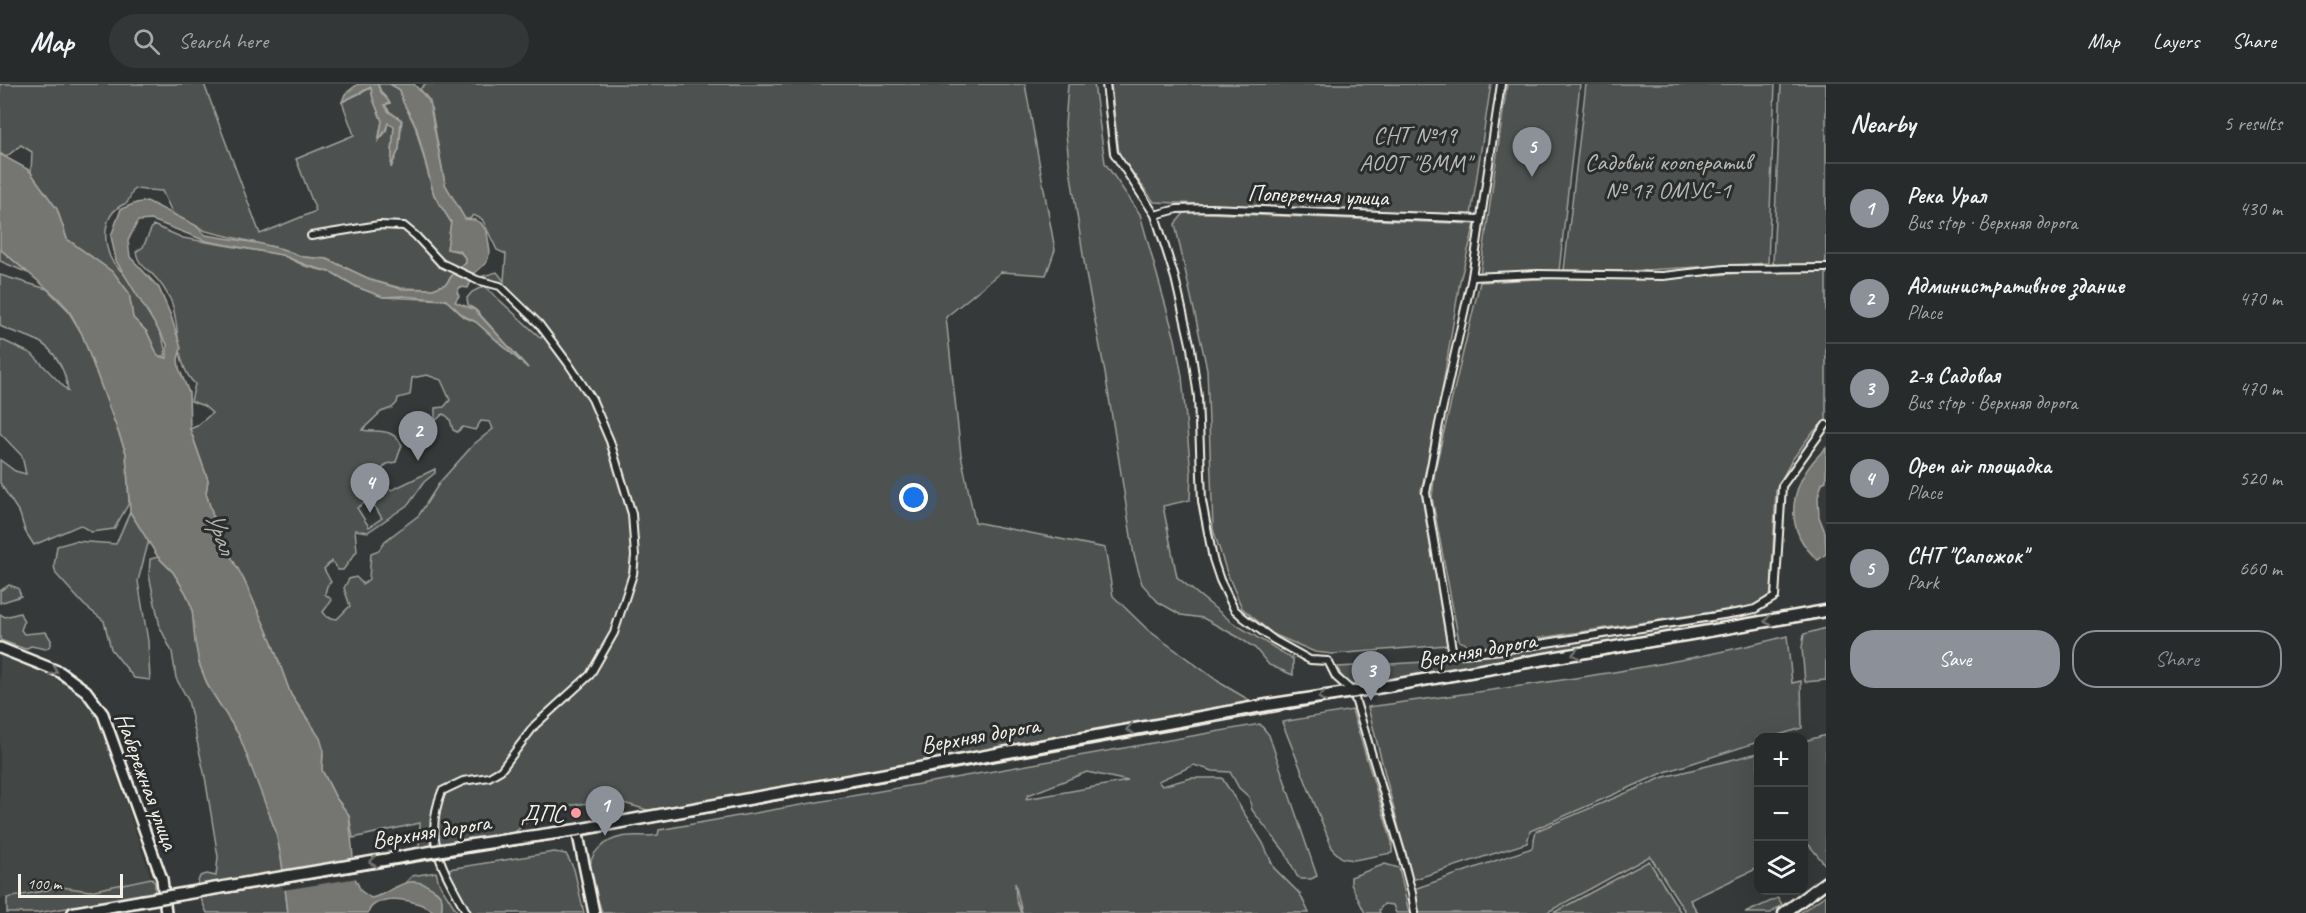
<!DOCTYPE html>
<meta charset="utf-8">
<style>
:root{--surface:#282b2b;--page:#343737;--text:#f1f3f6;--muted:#a5a7a9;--line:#444747;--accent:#8c9099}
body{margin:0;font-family:Caveat,sans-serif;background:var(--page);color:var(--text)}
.controls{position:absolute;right:18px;bottom:18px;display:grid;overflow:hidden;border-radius:12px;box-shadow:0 6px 24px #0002}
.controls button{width:54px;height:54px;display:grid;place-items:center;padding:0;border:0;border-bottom:2px solid var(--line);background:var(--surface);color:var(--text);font:30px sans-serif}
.scale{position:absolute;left:18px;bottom:15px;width:105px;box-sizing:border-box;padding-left:6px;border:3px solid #f4f1e8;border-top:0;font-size:16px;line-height:21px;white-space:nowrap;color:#f4f1e8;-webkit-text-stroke:4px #2a2d2e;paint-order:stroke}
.you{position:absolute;left:914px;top:414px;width:21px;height:21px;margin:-15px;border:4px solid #fff;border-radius:50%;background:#1a73e8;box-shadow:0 0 0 9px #1a73e833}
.badge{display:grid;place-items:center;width:39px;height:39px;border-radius:50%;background:var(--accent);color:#fff;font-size:20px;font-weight:700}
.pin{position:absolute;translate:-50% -50px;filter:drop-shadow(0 2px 3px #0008)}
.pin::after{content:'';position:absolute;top:32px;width:21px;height:18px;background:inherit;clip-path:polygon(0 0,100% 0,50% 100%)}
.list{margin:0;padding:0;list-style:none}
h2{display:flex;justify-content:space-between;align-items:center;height:78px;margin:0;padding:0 24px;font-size:26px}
h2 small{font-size:20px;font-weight:400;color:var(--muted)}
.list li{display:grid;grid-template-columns:39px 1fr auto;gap:18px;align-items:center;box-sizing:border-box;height:90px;padding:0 24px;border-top:2px solid var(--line)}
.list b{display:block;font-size:22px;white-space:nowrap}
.list p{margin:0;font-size:20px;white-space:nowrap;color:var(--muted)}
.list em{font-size:20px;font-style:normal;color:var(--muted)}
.actions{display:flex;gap:12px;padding:18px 24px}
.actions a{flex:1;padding:14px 0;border:2px solid var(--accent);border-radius:24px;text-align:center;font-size:21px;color:var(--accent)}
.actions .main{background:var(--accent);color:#fff}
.icon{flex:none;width:33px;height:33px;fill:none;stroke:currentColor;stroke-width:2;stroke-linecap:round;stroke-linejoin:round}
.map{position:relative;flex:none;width:1826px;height:829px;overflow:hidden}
header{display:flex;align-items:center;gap:36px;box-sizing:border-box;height:84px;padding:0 30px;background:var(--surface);border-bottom:2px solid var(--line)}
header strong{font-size:28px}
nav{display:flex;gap:33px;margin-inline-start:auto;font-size:21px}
.search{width:420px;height:54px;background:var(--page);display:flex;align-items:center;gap:15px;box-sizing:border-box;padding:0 21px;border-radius:33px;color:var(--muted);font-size:22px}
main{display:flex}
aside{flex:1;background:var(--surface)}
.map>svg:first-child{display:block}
</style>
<header>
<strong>Map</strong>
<div class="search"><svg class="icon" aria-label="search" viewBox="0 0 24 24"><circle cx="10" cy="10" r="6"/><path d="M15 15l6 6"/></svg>Search here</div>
<nav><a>Map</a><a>Layers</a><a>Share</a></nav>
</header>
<main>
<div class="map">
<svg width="1826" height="829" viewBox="0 0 1826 829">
<rect width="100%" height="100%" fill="#363939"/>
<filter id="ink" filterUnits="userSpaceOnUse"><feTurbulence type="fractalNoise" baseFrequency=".0167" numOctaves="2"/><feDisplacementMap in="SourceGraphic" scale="12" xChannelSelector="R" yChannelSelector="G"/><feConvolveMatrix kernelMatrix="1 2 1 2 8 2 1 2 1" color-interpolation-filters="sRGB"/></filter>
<g filter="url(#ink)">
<path fill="#434645" d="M0,571L36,584L57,596L78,610L96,630L151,794L90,807L55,802L48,806L0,815Z"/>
<g fill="#4e514f" stroke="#a1a19c" stroke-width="1.5" fill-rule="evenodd">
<path d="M0,0H204L260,150L316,127L296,75L354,51L342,18L371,4L373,15L382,37L378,57L386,48L388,39L394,42L391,84L399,65L402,36L389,27L385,21L390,19L381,8L378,0H390L400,6L403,18L415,42L434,111L451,138L447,165L460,168L466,175V179L457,184L446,200L433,205L401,204L374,197L327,175L303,173L282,165L206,147L173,130L162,107L134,105L127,119C104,127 102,152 110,173C114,182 122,187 128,194C139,208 168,254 165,272H158L147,248L133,234L129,209L114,189L67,155L57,125L31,89L32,68L21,61L6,73L0,69Z"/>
<path d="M425,0H1025L1055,166L1046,191L1001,188L946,233L961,371L975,438L1105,464L1113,512L1148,546L1222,600L1258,621L651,727L613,716L542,725L515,748L419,765L420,739L353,754L349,731L336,714L322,686L323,670L314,644L291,611L271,556L244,496L218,449L206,409L208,396L190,345L197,342L212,329L204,322L191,317L195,300C174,280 181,242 171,217C167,209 161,199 155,193C147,184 138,181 136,168L143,163L153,141L183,154L282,171L305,182L333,189L357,203L383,213L446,216L464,233L476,238L528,284L476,226L468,221L467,214L472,208L484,202L541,254L545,248L483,192L497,188L504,197L506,170L497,166L482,135L473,131L470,135H465L445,100L430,17L420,5ZM427,291L441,296L450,316L444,323L435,324V337L443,330C452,334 450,337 453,346L457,348L463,343L475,346L481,337L490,338L493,345L474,360L440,398L419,431L385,457L379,466L371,469L369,495L363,500L356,493L349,495L344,504L350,522L337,535L327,533L323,528L332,516L325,510L327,502L331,498L324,485L332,477L338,486H343L357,467L355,446L368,448L409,420L424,398L435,389V385L392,406L384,403L380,387L387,380L396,378L402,361C391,343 380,349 362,346L381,328L392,324L397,319L398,314L410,311L412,294ZM370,415L382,434L369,443L357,424Z"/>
<path d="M1068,0H1094L1105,79L1140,130L1175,255L1182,292L1191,389L1190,416L1163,422L1177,493L1233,539L1293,575V591L1269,581L1255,564L1238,553L1203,534L1181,531L1158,518L1142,500L1134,471L1105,289L1086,190L1069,78L1065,41Z"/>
<path d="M1111,0H1491L1471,131L1154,118L1119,70Z"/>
<path d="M1507,0H1580L1559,187L1480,191Z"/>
<path d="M1586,0H1775L1768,179L1628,187L1564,186Z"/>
<path d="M1781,0H1826V183L1778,182L1773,179Z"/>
<path d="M1185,128L1475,140L1460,197L1437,337L1421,407L1447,561L1333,570L1315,568L1273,550L1242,524L1227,489L1213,445L1207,285L1175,140Z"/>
<path d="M0,165L28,189L0,177Z"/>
<path d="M1772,187L1826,188V336L1811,350L1792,376L1776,406L1771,509L1758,521L1475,564L1459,557L1432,414L1435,385L1480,198L1557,194L1655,195Z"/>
<path d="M0,191L47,205L67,225L82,250L126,369L129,419L114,445L91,448L80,441L34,461L25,447L20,430L0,399V376L15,387L26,390L22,372L0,349V255L32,270L68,307C66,287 55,265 36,256C25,251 12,248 0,242Z"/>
<path d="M130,428L149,456L138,497L148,557L150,596L134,594L111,565L104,537L84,521L56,490L54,482L57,462L75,457L116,460Z"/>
<path d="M158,473L173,488L186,509L192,524L199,579L208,602L239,651L248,672L276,748L282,779L288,829H207L196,803L200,792L207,790L216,792L218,773L205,693L188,616L176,594L172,568L160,543L149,491L150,475Z"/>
<path d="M9,501L18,504L21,512L0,519V507Z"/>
<path d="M1757,528L1758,535L1357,602C1347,600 1340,594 1338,583L1443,577Z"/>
<path d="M20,529L24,538L21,546L24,550L46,548L51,556V561L46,565L31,562L25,565L0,556V530L5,533Z"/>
<path d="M1826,544V596L1805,598L1802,564L1804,550Z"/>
<path d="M1787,552L1792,599L1801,597L1802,644L1772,653L1758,654V658L1665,688L1530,747L1527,759L1412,796L1368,623C1508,603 1650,588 1787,552Z"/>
<path d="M1352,626L1392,758V769L1354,776L1342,774L1333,766L1282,638Z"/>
<path d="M1260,640L1269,651L1317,792L1311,795H1301L1297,792L1285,768L1252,726L1249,713L1239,704L1230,688L1213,687L1194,681L1158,697L1162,702L1191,694H1222L1263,759L1274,784L1300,810L1309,829H1022L1015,799L1016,815L1021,829H602C599,816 589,794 590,782C592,763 612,753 629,752C639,751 646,753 658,751L659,746ZM1087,688L1128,697L1026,715L1028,711Z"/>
<path d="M1826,651V782L1809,761L1804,764V657Z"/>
<path d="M1758,669V784L1690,816L1698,829H1686L1650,772L1546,829H1417L1414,805L1532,764L1536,747L1664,693Z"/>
<path d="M554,768L566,770L574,785L584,829H471L450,796L449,785Z"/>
<path d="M1649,777L1681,829H1553Z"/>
<path d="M1385,780L1399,784L1409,829H1396L1393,821L1384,820L1379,826L1380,829H1365L1351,800V793Z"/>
<path d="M436,788L439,799L458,829H441C446,801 426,803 405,799L412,792Z"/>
<path d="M151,794L155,799V809L37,829H7V814L48,806L54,802L90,807Z"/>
<path d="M1826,811V829H1800Z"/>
<path d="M1778,814L1782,820L1771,829H1745Z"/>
</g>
<g fill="#757572" stroke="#a8a7a1" stroke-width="1.5">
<path d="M358,0H377L381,8L390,19L384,21L389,28L401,36L399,65L391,83L394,42L388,39L385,47L379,56L382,37L373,15L371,3L342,18L345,10Z"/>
<path d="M390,0H414L429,17L445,100L465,135L475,136L481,139L487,148L490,168L486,179L475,189L468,204L460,203L457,208L459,212L455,218L475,226L528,284L476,238L464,232L446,216L403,212L383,213L357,203L333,189L306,181L282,171L206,157L152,136L138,137L128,157L130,173L159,204L171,232L181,264L178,275L179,284L189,309L190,345L208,396L206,409L218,449L244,496L271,556L291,611L320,654L323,664L322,686L336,714L349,731L355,794L361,807L371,814C393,810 406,786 433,805C444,812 443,817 441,829H435C421,815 375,807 368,829H288L282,779L276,748L239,651L208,602L199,579L195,558L192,524L186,509L173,488L158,473L130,428L126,369L82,250L68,225L57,213L0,165V70L29,86L57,125L67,155L114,189L129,209L133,234L147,248L158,272L167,274V260L116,177L111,152L121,125L136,119L147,117L195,141L206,151L257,159L282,165L303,173L327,175L374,197L401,205H433L446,200L458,184L466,179V175L460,167L447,165L451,138L434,111L416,42L403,18L400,6Z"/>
<path d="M1826,364V397L1822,399L1818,413L1819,433L1825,448L1826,470L1818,476C1779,442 1791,396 1826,364Z"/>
</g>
<path fill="#363939" d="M356,782L358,794L283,806L281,790Z"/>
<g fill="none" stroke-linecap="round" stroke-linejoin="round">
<g stroke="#f4f1e8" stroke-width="10">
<g id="street">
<path d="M1106,0L1114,69L1155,131L1175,194L1191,264L1198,313L1202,417L1213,475L1220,496L1234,525L1244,534L1274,556L1310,576L1328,577L1336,593L1353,608L1402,771L1412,809L1415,829"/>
<path d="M1501,0L1472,193L1439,340L1426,409L1453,571L1502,566L1742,528L1755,525L1775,513L1782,402L1826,341"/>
<path d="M1155,131L1177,125L1210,124L1480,135"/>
<path d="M311,152L379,141L404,142L416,152L441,179L477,196L500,202L539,240L568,279L592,315L610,357L632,430L635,472L633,490L614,549L590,591L535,641L501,686L489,693L463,697L442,707C422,757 444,786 467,829"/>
<path d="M1472,193L1538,190L1663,192L1725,185L1826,184"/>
</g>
</g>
<g stroke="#f4f1e8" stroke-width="14">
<g id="secondary">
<path d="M0,564L60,588L86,607L103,630L162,795L166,829"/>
<path d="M577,746L594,829"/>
</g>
</g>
<g stroke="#f4f1e8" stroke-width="15">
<g id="primary">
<path d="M472,761L577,746L1267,621L1353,608L1826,527"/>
<path d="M73,829L141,817"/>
<path d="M1784,829L1826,798"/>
</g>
</g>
<use href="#street" stroke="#2a2d2e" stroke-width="6"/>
<use href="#secondary" stroke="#2a2d2e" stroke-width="9"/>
<use href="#primary" stroke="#2a2d2e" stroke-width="10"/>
<path stroke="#f4f1e8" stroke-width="1.5" d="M105,829L612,746L1354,614L1826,533"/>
<g stroke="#f4f1e8" stroke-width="15" stroke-linecap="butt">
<path id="primary-bridge" d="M141,817L472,761"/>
</g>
<use href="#primary-bridge" stroke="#2a2d2e" stroke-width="10"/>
</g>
<defs><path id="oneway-chevron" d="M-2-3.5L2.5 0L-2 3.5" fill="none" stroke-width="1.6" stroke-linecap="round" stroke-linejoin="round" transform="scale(1.5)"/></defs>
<g stroke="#71726f">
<use href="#oneway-chevron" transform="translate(1768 537) rotate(170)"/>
<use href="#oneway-chevron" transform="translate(1576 570) rotate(170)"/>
<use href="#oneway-chevron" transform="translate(54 587) rotate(25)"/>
<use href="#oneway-chevron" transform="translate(1322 613) rotate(172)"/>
<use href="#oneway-chevron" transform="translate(1130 645) rotate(170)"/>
<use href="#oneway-chevron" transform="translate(373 778) rotate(170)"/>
</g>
</g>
<circle fill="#ff9aa2" stroke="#2a2d2e" stroke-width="2" cx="576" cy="729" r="6"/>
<g text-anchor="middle" stroke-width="6" stroke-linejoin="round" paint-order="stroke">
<g font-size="24" fill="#bab9b2" stroke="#2a2d2e">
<text x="1415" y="59">СНТ №19<tspan x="1415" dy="28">АООТ "ВММ"</tspan></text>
<text x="1668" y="86">Садовый кооператив<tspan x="1668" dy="28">№ 17 ОМУС-1</tspan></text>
</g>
<g font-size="24" fill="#f4f1e8" stroke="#2a2d2e">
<text transform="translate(1318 111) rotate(2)" y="8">Поперечная улица</text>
<text transform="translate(1477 566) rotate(-10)" y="8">Верхняя дорога</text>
<text transform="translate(980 651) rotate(-10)" y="8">Верхняя дорога</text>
<text transform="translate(147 697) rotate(70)" y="8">Набережная улица</text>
<text transform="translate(431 747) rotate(-9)" y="8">Верхняя дорога</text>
</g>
<g font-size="24" fill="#f4f1e8" stroke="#2a2d2e" text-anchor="end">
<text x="564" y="737">ДПС</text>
</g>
<g font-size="26" font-style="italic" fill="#b4b3ad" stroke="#2a2d2e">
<text transform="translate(221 448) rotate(69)" y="9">Урал</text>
</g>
</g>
</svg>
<div class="controls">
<button>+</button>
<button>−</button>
<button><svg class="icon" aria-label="layers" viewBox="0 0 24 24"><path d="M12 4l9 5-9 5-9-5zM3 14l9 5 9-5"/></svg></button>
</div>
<div class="scale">100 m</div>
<div class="you"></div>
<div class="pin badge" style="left:605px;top:752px">1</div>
<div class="pin badge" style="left:418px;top:377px">2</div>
<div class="pin badge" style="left:1371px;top:617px">3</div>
<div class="pin badge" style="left:370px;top:429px">4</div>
<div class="pin badge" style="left:1532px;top:93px">5</div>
</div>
<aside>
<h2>Nearby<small>5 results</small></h2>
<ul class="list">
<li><span class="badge">1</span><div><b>Река Урал</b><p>Bus stop · Верхняя дорога</p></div><em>430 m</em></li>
<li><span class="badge">2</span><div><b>Административное здание</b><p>Place</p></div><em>470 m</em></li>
<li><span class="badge">3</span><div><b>2-я Садовая</b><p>Bus stop · Верхняя дорога</p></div><em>470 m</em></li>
<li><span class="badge">4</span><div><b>Open air площадка</b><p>Place</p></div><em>520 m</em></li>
<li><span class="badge">5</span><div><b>СНТ &quot;Сапожок&quot;</b><p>Park</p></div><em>660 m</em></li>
</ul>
<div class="actions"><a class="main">Save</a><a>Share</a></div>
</aside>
</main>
